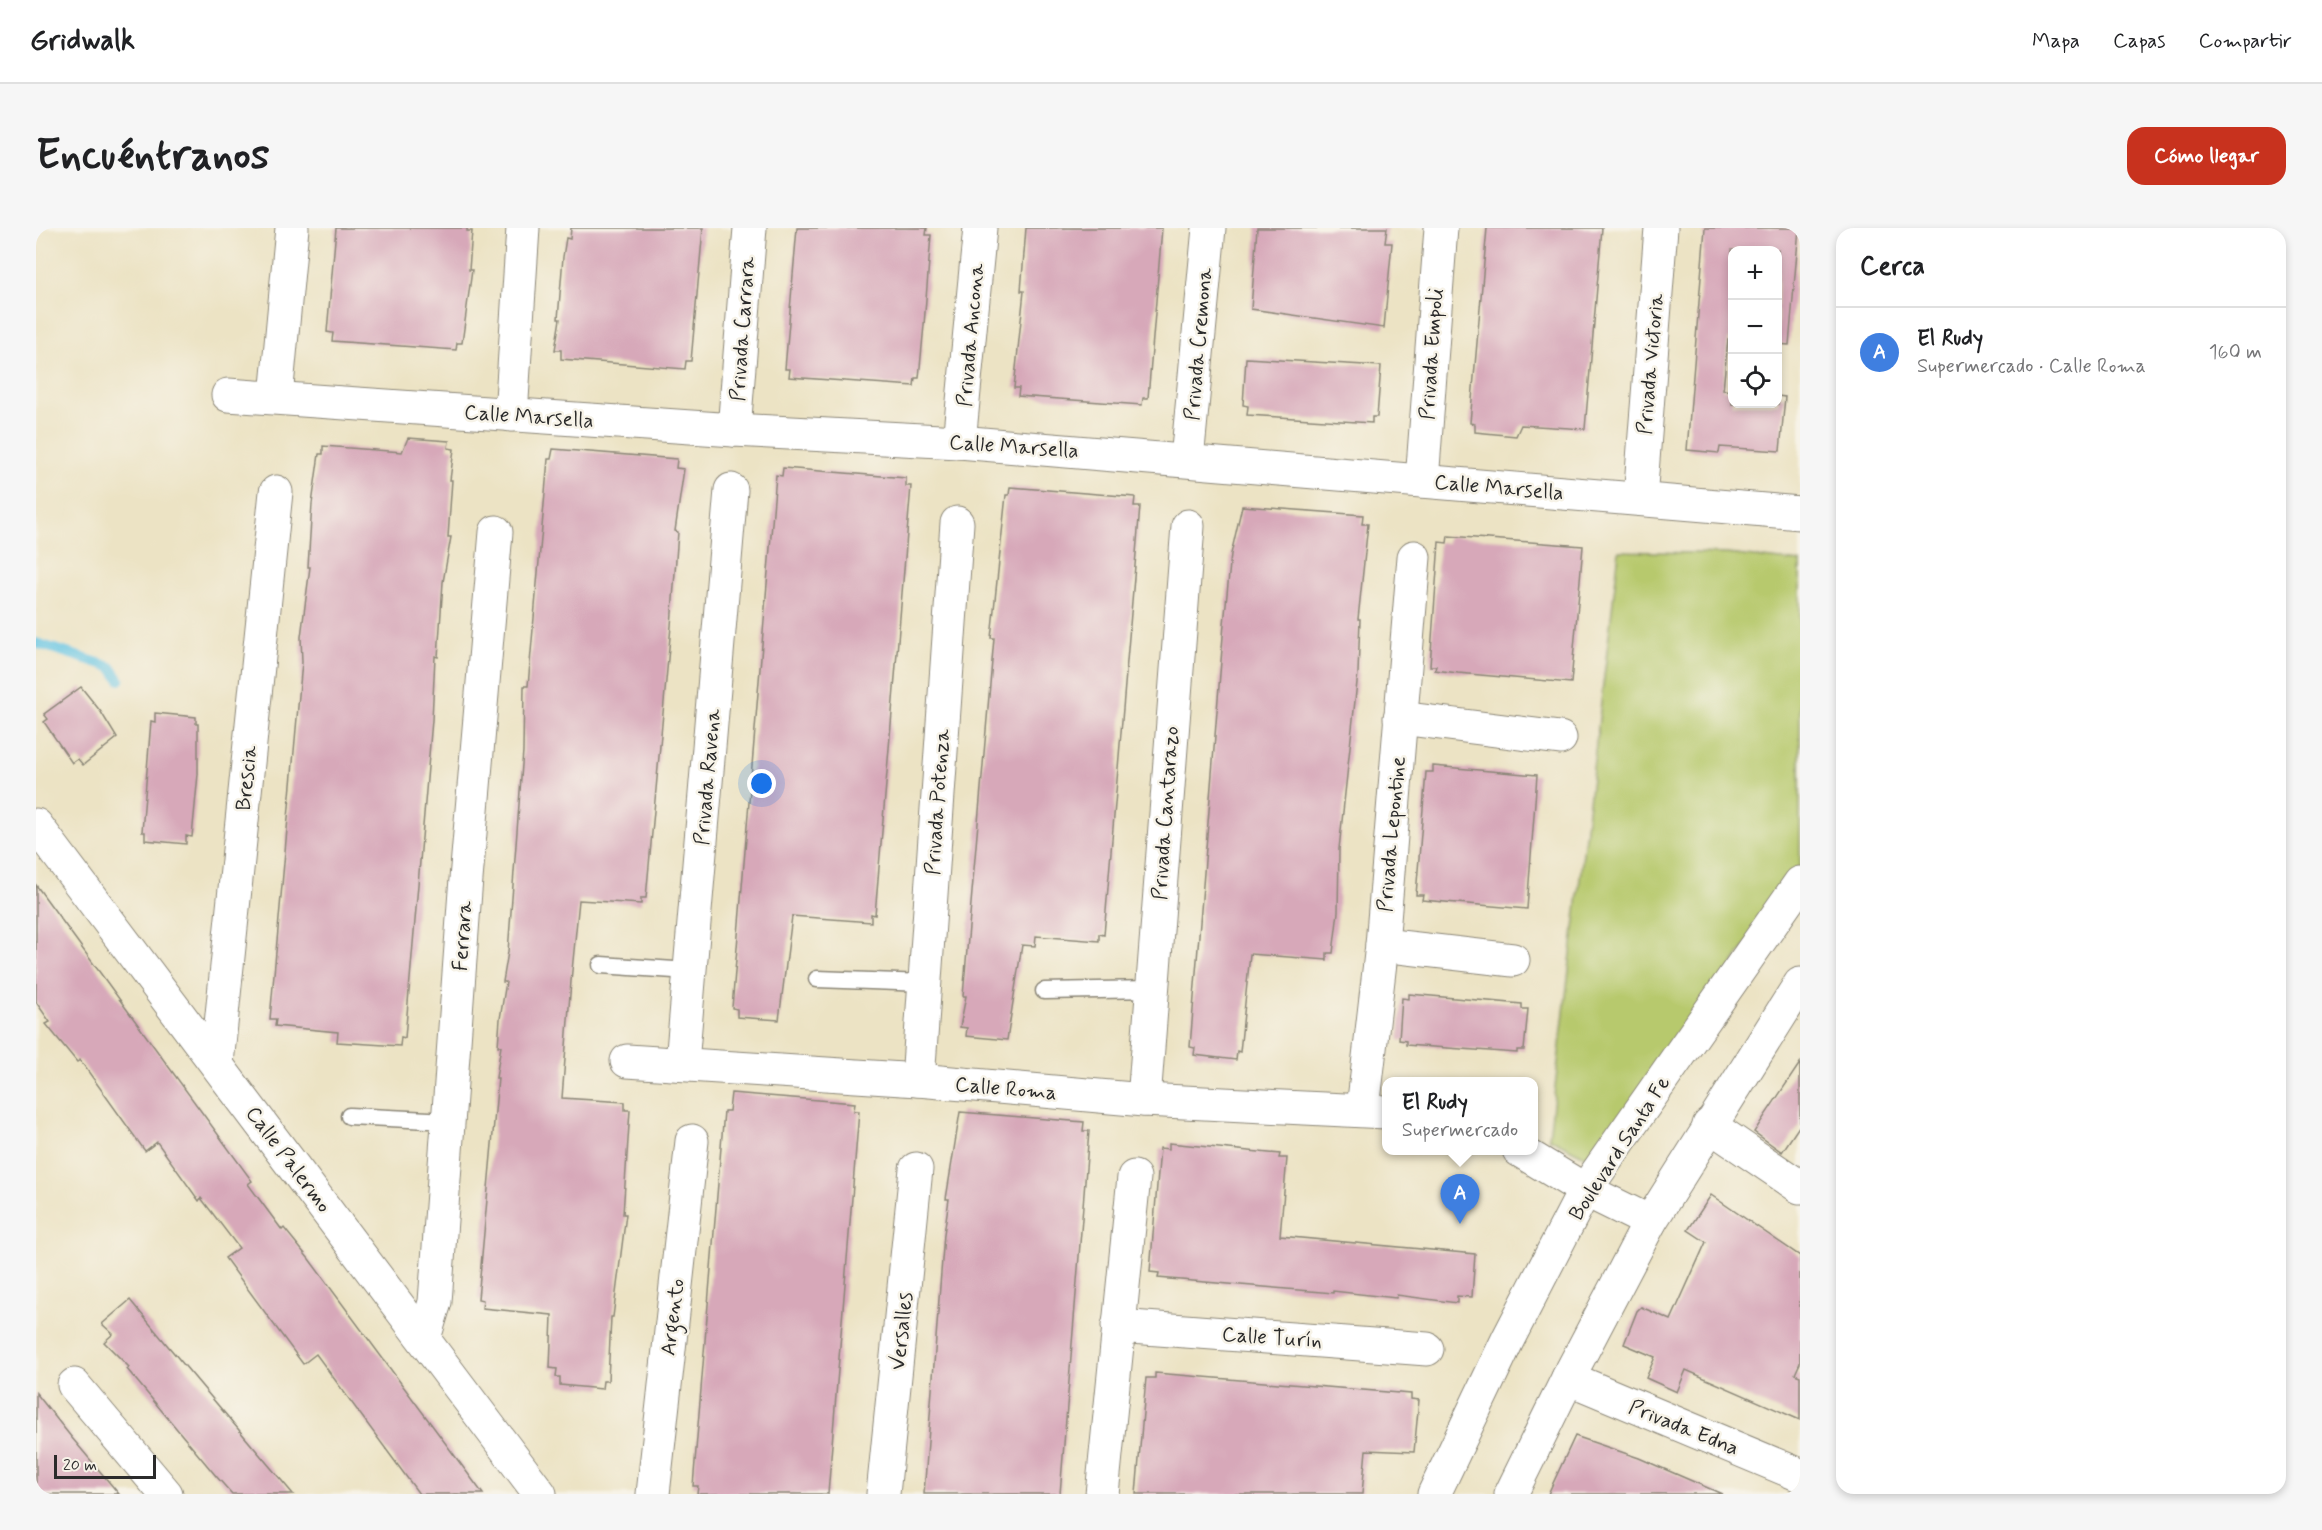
<!DOCTYPE html>
<html lang="es">
<meta charset="utf-8">
<style>
:root{--surface:#fff;--page:#f6f6f6;--text:#202124;--muted:#757577;--line:#e0e0e0;--accent:#c8321e}
body{margin:0;font-family:Mynerve,sans-serif;background:var(--page);color:var(--text)}
.controls{position:absolute;right:18px;top:18px;display:grid;overflow:hidden;border-radius:12px;box-shadow:0 3px 9px #0003}
.controls button{width:54px;height:54px;display:grid;place-items:center;padding:0;border:0;border-bottom:2px solid var(--line);background:var(--surface);color:var(--text);font:30px sans-serif}
.scale{position:absolute;left:18px;bottom:15px;width:102px;box-sizing:border-box;padding-left:6px;border:3px solid #2b2b2b;border-top:0;font-size:16px;line-height:21px;white-space:nowrap;color:#2b2b2b;-webkit-text-stroke:4px #f7f3e8;paint-order:stroke}
.you{position:absolute;left:726px;top:556px;width:21px;height:21px;margin:-15px;border:4px solid #fff;border-radius:50%;background:#1a73e8;box-shadow:0 0 0 9px #1a73e833}
.badge{display:grid;place-items:center;width:39px;height:39px;border-radius:50%;background:var(--accent);color:#fff;font-size:20px;font-weight:700}
.pin{position:absolute;translate:-50% -50px;filter:drop-shadow(0 2px 3px #0008)}
.pin::after{content:'';position:absolute;top:32px;width:21px;height:18px;background:inherit;clip-path:polygon(0 0,100% 0,50% 100%)}
.popup{position:absolute;left:1346px;top:849px;width:156px;height:78px;box-sizing:border-box;display:grid;place-content:center;border-radius:12px;background:var(--surface);filter:drop-shadow(0 2px 4px #0005);font-size:20px;white-space:nowrap;color:var(--muted)}
.popup b{font-size:22px;color:var(--text)}
.popup::after{content:'';position:absolute;left:50%;top:100%;margin-left:-12px;border:12px solid transparent;border-top-color:var(--surface)}
.list{margin:0;padding:0;list-style:none}
h2{display:flex;justify-content:space-between;align-items:center;height:78px;margin:0;padding:0 24px;font-size:26px}
h2 small{font-size:20px;font-weight:400;color:var(--muted)}
.list li{display:grid;grid-template-columns:39px 1fr auto;gap:18px;align-items:center;box-sizing:border-box;height:90px;padding:0 24px;border-top:2px solid var(--line)}
.list b{display:block;font-size:22px;white-space:nowrap}
.list p{margin:0;font-size:20px;white-space:nowrap;color:var(--muted)}
.list em{font-size:20px;font-style:normal;color:var(--muted)}
.icon{flex:none;width:33px;height:33px;fill:none;stroke:currentColor;stroke-width:2;stroke-linecap:round;stroke-linejoin:round}
.map{position:relative;flex:none;width:1764px;height:1266px;overflow:hidden;border-radius:18px}
header{display:flex;align-items:center;gap:36px;box-sizing:border-box;height:84px;padding:0 30px;background:var(--surface);border-bottom:2px solid var(--line)}
header strong{font-size:28px}
nav{display:flex;gap:33px;margin-inline-start:auto;font-size:21px}
.intro{display:flex;align-items:center;justify-content:space-between;box-sizing:border-box;height:144px;padding:0 36px}
h1{margin:0;font-size:42px}
.button{padding:15px 27px;border-radius:18px;background:var(--accent);color:#fff;font-size:21px;font-weight:700}
main{display:flex;gap:36px;padding:0 36px}
aside{flex:1;background:var(--surface);border-radius:18px;box-shadow:0 3px 9px #0003}
.map>svg:first-child{display:block}
</style>
<header>
<strong>Gridwalk</strong>
<nav><a>Mapa</a><a>Capas</a><a>Compartir</a></nav>
</header>
<div class="intro"><h1>Encuéntranos</h1><a class="button">Cómo llegar</a></div>
<main>
<div class="map">
<svg width="1764" height="1266" viewBox="0 0 1764 1266">
<rect width="100%" height="100%" fill="#f7f3e8"/>
<filter id="ink" filterUnits="userSpaceOnUse"><feTurbulence type="fractalNoise" baseFrequency=".0167" numOctaves="2"/><feDisplacementMap in="SourceGraphic" scale="12" xChannelSelector="R" yChannelSelector="G"/><feConvolveMatrix kernelMatrix="1 2 1 2 8 2 1 2 1" color-interpolation-filters="sRGB"/></filter>
<filter id="wash" filterUnits="userSpaceOnUse"><feTurbulence type="fractalNoise" baseFrequency=".008" numOctaves="4" result="noise"/><feDisplacementMap in="SourceGraphic" scale="24" xChannelSelector="R" yChannelSelector="G"/><feGaussianBlur stdDeviation="1.35" result="paint"/><feColorMatrix in="noise" values="0 0 0 0 0 0 0 0 0 0 0 0 0 0 0 0 0 1.4 0 .05"/><feComposite in="paint" operator="in"/></filter>
<g filter="url(#wash)">
<rect width="100%" height="100%" fill="#ece3c4"/>
<path fill="#b7c96d" stroke="#717a4c" stroke-width="1.5" d="M1583,323L1691,326L1764,334V637L1563,935L1513,910Z"/>
<g fill="none" stroke-linecap="round" stroke-linejoin="round">
<path stroke="#65c5e3" stroke-width="10" d="M0,415L75,439L84,452"/>
</g>
<g id="blocks">
<g fill="#d7a8b9">
<path d="M300,0H431V3H436L433,42H436L426,115H421L420,122L296,113L297,105L291,104Z"/>
<path d="M535,0H667L655,133H650L649,141L525,131V122H519L524,91H522L527,29L530,10L534,11Z"/>
<path d="M761,0H891L890,7H895L888,97L883,150H879L878,158L753,149L754,141H749Z"/>
<path d="M990,0H1126L1112,170H1107L1106,177L982,168L983,160H978L988,63H985Z"/>
<path d="M1221,0H1351L1349,15H1356L1348,100L1215,81Z"/>
<path d="M1451,0H1566L1549,201L1485,197L1480,208L1439,204V196L1434,195Z"/>
<path d="M1669,0H1763L1753,117L1742,116V22H1696V112L1692,111L1687,162L1696,163V176H1742V168L1749,169L1744,223L1684,219L1683,225L1651,222Z"/>
<path d="M1210,130L1345,138L1341,189H1336V195L1211,187L1212,178L1207,177Z"/>
<path d="M372,210L413,213L412,220L418,221L414,252H416L412,309H415L407,354L402,429L399,428L396,492L369,810L365,809L364,818L301,814L302,804L239,798L240,791H234L266,434L265,409L274,339H272L276,276L283,226H287V218L366,224Z"/>
<path d="M517,221L641,231L640,240L648,241L639,303L642,304L635,398L610,670H605V676L543,672L535,753L526,870L589,874V882H594L587,986H590L577,1089H575L572,1153H567L566,1161L524,1157V1149H520L521,1141L514,1140L516,1087L446,1080L447,1072L442,1071L462,850H460L465,818H462L464,791L470,754H467L472,724L487,523L488,458H492L512,231H515Z"/>
<path d="M747,240L870,250V258H875L839,687L835,686V694L756,688L743,792L701,789V781L696,780L740,247L746,248Z"/>
<path d="M974,259L1099,269L1098,278H1104L1068,707L1063,706V713L1000,708L999,718L986,717L971,812L930,808L931,800L924,799L930,768H927L958,410H955L970,267H973Z"/>
<path d="M1206,278L1327,287L1326,296H1332L1322,391H1324L1322,445L1303,621L1302,684L1297,725H1291V732L1214,726L1204,824L1201,823L1200,832L1158,827L1159,820L1154,819L1188,396L1195,326Z"/>
<path d="M1412,308L1547,318L1535,455L1422,445L1399,442L1400,438H1394L1403,314L1411,315Z"/>
<path d="M45,459L65,484L81,510L47,537L42,531L36,535L8,494L12,491L8,486Z"/>
<path d="M119,485L160,489V496H162V546L156,609L150,608V616L109,612V604H106L115,493L119,494Z"/>
<path d="M1397,538L1501,547L1491,681L1386,672L1387,667H1380L1390,544H1397Z"/>
<path d="M0,657L216,953L212,956L246,1002L248,1000L273,1031L447,1266H383L280,1126L267,1136L189,1030L203,1020L165,970L163,973L121,914L109,923L44,832L41,834L10,796L14,794L0,774Z"/>
<path d="M1373,766L1486,776V781H1492L1488,822H1481V825L1370,817V813L1363,812L1366,770L1373,771Z"/>
<path d="M1764,835V897L1746,924L1718,904Z"/>
<path d="M695,865L819,875L818,883H823L792,1266H661L662,1258H657L688,883H693Z"/>
<path d="M924,884L1048,894L1047,903H1053L1024,1266H888L908,1006L913,971H910Z"/>
<path d="M1133,915L1244,926L1243,930H1251L1244,1008L1439,1026L1436,1069L1421,1068V1075L1361,1067L1360,1070L1297,1063V1065L1122,1050L1123,1045L1114,1044L1124,920L1133,921Z"/>
<path d="M1675,967L1764,1028V1135L1759,1146L1764,1148V1192L1650,1142L1641,1164L1610,1150L1619,1129L1588,1116L1601,1083L1605,1079L1635,1092L1670,1014L1652,1002Z"/>
<path d="M94,1072L132,1118L257,1266H196L180,1248L91,1141L93,1139L68,1114L77,1106L66,1096Z"/>
<path d="M1119,1145L1375,1166V1171L1383,1172L1378,1224L1330,1222L1326,1266H1100L1110,1150H1119Z"/>
<path d="M0,1165L36,1210L83,1266H0Z"/>
<path d="M1539,1208L1603,1230L1686,1266H1512Z"/>
</g>
</g>
</g>
<g filter="url(#ink)">
<use href="#blocks" fill-opacity="0" stroke="#8c8778" stroke-width="1.5"/>
<g fill="none" stroke-linecap="round" stroke-linejoin="round">
<g stroke="#8c8778" stroke-width="19">
<g id="service">
<path d="M565,737L653,743"/>
<path d="M781,751L889,755"/>
<path d="M1008,763L1116,761"/>
<path d="M313,888L413,893"/>
</g>
</g>
<g stroke="#8c8778" stroke-width="35">
<g id="minor">
<path d="M192,167L698,202L923,214L1764,285"/>
<path d="M240,169L256,0"/>
<path d="M475,187L487,0"/>
<path d="M698,202L714,0"/>
<path d="M923,214L944,0"/>
<path d="M1151,232L1173,0"/>
<path d="M1386,253L1405,0"/>
<path d="M1604,271L1625,0"/>
<path d="M1364,490L1524,510"/>
<path d="M0,597L504,1266"/>
<path d="M1346,717L1477,732"/>
<path d="M591,833L882,852L1108,872L1350,884"/>
<path d="M181,835L240,264"/>
<path d="M646,835L695,262"/>
<path d="M882,852L921,295"/>
<path d="M1108,872L1152,298"/>
<path d="M1327,881L1346,717L1378,329"/>
<path d="M1673,897L1764,959"/>
<path d="M1483,922L1549,962L1614,994"/>
<path d="M1082,1098L1391,1121"/>
<path d="M388,1110L399,1074L429,663L460,304"/>
<path d="M1532,1150L1764,1247"/>
<path d="M38,1157L130,1266"/>
<path d="M617,1266L656,913"/>
<path d="M847,1266L880,941"/>
<path d="M1066,1266L1098,949"/>
</g>
</g>
<g stroke="#8c8778" stroke-width="35">
<g id="secondary">
<path d="M1398,1266L1472,1111L1549,962L1764,655"/>
<path d="M1475,1266L1532,1150L1614,994L1764,756"/>
</g>
</g>
<use href="#service" stroke="#fff" stroke-width="16"/>
<use href="#minor" stroke="#fff" stroke-width="33"/>
<use href="#secondary" stroke="#fff" stroke-width="33"/>
</g>
</g>
<g text-anchor="middle" stroke-width="5" stroke-linejoin="round" paint-order="stroke">
<g font-size="21" fill="#2b2b2b" stroke="#f7f3e8">
<text transform="translate(706 101) rotate(-86)" y="7">Privada Carrara</text>
<text transform="translate(934 107) rotate(-85)" y="7">Privada Ancona</text>
<text transform="translate(1162 116) rotate(-85)" y="7">Privada Cremona</text>
<text transform="translate(1395 126) rotate(-86)" y="7">Privada Empoli</text>
<text transform="translate(1614 136) rotate(-85)" y="7">Privada Victoria</text>
<text transform="translate(493 188) rotate(4)" y="7">Calle Marsella</text>
<text transform="translate(978 218) rotate(4)" y="7">Calle Marsella</text>
<text transform="translate(1463 259) rotate(5)" y="7">Calle Marsella</text>
<text transform="translate(671 549) rotate(-85)" y="7">Privada Ravena</text>
<text transform="translate(210 550) rotate(-84)" y="7">Brescia</text>
<text transform="translate(901 574) rotate(-86)" y="7">Privada Potenza</text>
<text transform="translate(1129 585) rotate(-86)" y="7">Privada Cantarazo</text>
<text transform="translate(1355 606) rotate(-85)" y="7">Privada Lepontine</text>
<text transform="translate(426 708) rotate(-86)" y="7">Ferrara</text>
<text transform="translate(970 860) rotate(5)" y="7">Calle Roma</text>
<text transform="translate(1583 920) rotate(-57)" y="7">Boulevard Santa Fe</text>
<text transform="translate(253 931) rotate(53)" y="7">Calle Palermo</text>
<text transform="translate(636 1089) rotate(-83)" y="7">Argento</text>
<text transform="translate(865 1103) rotate(-84)" y="7">Versalles</text>
<text transform="translate(1236 1109) rotate(4)" y="7">Calle Turín</text>
<text transform="translate(1648 1199) rotate(22)" y="7">Privada Edna</text>
</g>
</g>
</svg>
<div class="controls">
<button>+</button>
<button>−</button>
<button><svg class="icon" aria-label="locate" viewBox="0 0 24 24"><circle cx="12" cy="12" r="6"/><path d="M12 2v4M12 18v4M2 12h4M18 12h4"/></svg></button>
</div>
<div class="scale">20 m</div>
<div class="you"></div>
<div class="pin badge" style="left:1424px;top:996px;background:#3f7fe0">A</div>
<div class="popup"><b>El Rudy</b>Supermercado</div>
</div>
<aside>
<h2>Cerca<small></small></h2>
<ul class="list">
<li><span class="badge" style="background:#3f7fe0">A</span><div><b>El Rudy</b><p>Supermercado · Calle Roma</p></div><em>160 m</em></li>
</ul>
</aside>
</main>
